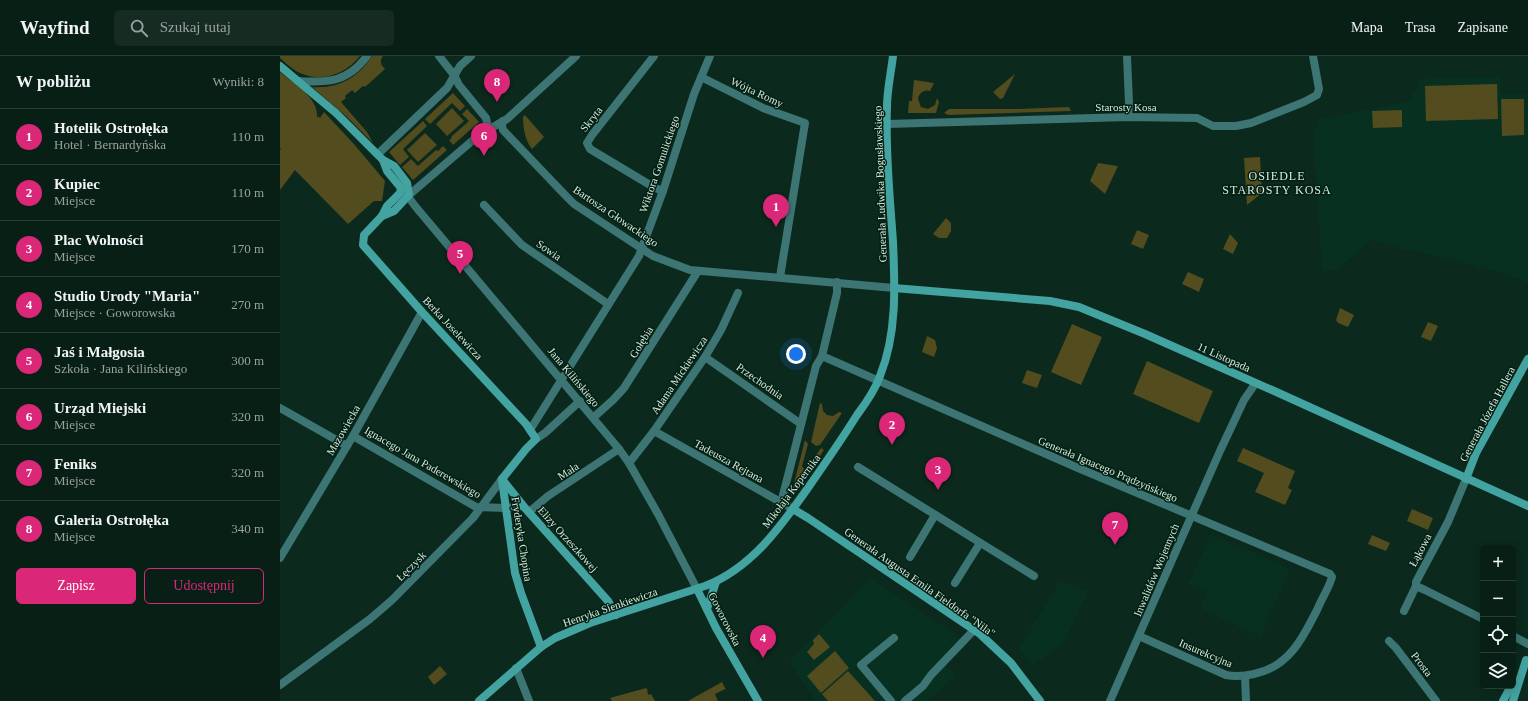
<!DOCTYPE html>
<html lang="pl">
<meta charset="utf-8">
<style>
:root{--surface:#081f16;--page:#162c23;--text:#f1f3f6;--muted:#98a2a1;--line:#293d35;--accent:#db2777}
body{margin:0;font-family:"Times New Roman",serif;background:var(--page);color:var(--text)}
.controls{position:absolute;right:12px;bottom:12px;display:grid;overflow:hidden;border-radius:6px;box-shadow:0 2px 10px #0003}
.controls button{width:36px;height:36px;display:grid;place-items:center;padding:0;border:0;border-bottom:1px solid var(--line);background:var(--surface);color:var(--text);font:20px sans-serif}
.you{position:absolute;left:516px;top:298px;width:14px;height:14px;margin:-10px;border:3px solid #fff;border-radius:50%;background:#1a73e8;box-shadow:0 0 0 6px #1a73e833}
.badge{display:grid;place-items:center;width:26px;height:26px;border-radius:50%;background:var(--accent);color:#fff;font-size:13px;font-weight:700}
.pin{position:absolute;translate:-50% -33px;filter:drop-shadow(0 1px 2px #0008)}
.pin::after{content:'';position:absolute;top:21px;width:14px;height:12px;background:inherit;clip-path:polygon(0 0,100% 0,50% 100%)}
.list{margin:0;padding:0;list-style:none}
h2{display:flex;justify-content:space-between;align-items:center;height:52px;margin:0;padding:0 16px;font-size:17px}
h2 small{font-size:13px;font-weight:400;color:var(--muted)}
.list li{display:grid;grid-template-columns:26px 1fr auto;gap:12px;align-items:center;box-sizing:border-box;height:56px;padding:0 16px;border-top:1px solid var(--line)}
.list b{display:block;font-size:15px;white-space:nowrap}
.list p{margin:0;font-size:13px;white-space:nowrap;color:var(--muted)}
.list em{font-size:13px;font-style:normal;color:var(--muted)}
.actions{display:flex;gap:8px;padding:12px 16px}
.actions a{flex:1;padding:9px 0;border:1px solid var(--accent);border-radius:6px;text-align:center;font-size:14px;color:var(--accent)}
.actions .main{background:var(--accent);color:#fff}
.icon{flex:none;width:22px;height:22px;fill:none;stroke:currentColor;stroke-width:2;stroke-linecap:round;stroke-linejoin:round}
.map{position:relative;flex:none;width:1248px;height:645px;overflow:hidden}
header{display:flex;align-items:center;gap:24px;box-sizing:border-box;height:56px;padding:0 20px;background:var(--surface);border-bottom:1px solid var(--line)}
header strong{font-size:19px}
nav{display:flex;gap:22px;margin-inline-start:auto;font-size:14px}
.search{width:280px;height:36px;background:var(--page);display:flex;align-items:center;gap:10px;box-sizing:border-box;padding:0 14px;border-radius:6px;color:var(--muted);font-size:15px}
main{display:flex}
aside{flex:1;background:var(--surface)}
.map>svg:first-child{display:block}
</style>
<header>
<strong>Wayfind</strong>
<div class="search"><svg class="icon" aria-label="search" viewBox="0 0 24 24"><circle cx="10" cy="10" r="6"/><path d="M15 15l6 6"/></svg>Szukaj tutaj</div>
<nav><a>Mapa</a><a>Trasa</a><a>Zapisane</a></nav>
</header>
<main>
<aside>
<h2>W pobliżu<small>Wyniki: 8</small></h2>
<ul class="list">
<li><span class="badge">1</span><div><b>Hotelik Ostrołęka</b><p>Hotel · Bernardyńska</p></div><em>110 m</em></li>
<li><span class="badge">2</span><div><b>Kupiec</b><p>Miejsce</p></div><em>110 m</em></li>
<li><span class="badge">3</span><div><b>Plac Wolności</b><p>Miejsce</p></div><em>170 m</em></li>
<li><span class="badge">4</span><div><b>Studio Urody &quot;Maria&quot;</b><p>Miejsce · Goworowska</p></div><em>270 m</em></li>
<li><span class="badge">5</span><div><b>Jaś i Małgosia</b><p>Szkoła · Jana Kilińskiego</p></div><em>300 m</em></li>
<li><span class="badge">6</span><div><b>Urząd Miejski</b><p>Miejsce</p></div><em>320 m</em></li>
<li><span class="badge">7</span><div><b>Feniks</b><p>Miejsce</p></div><em>320 m</em></li>
<li><span class="badge">8</span><div><b>Galeria Ostrołęka</b><p>Miejsce</p></div><em>340 m</em></li>
</ul>
<div class="actions"><a class="main">Zapisz</a><a>Udostępnij</a></div>
</aside>
<div class="map">
<svg width="1248" height="645" viewBox="0 0 1248 645">
<rect width="100%" height="100%" fill="#0b291d"/>
<g fill="#073020">
<path d="M1220,21L1221,39L1248,37V228L1237,223L1204,211L1200,214L1190,208L1188,209L1177,204L1176,205L1165,200L1164,203L1129,193L1128,195L1092,184L1057,214H1042L1033,81L1039,63L1133,44L1132,35L1139,33L1137,23Z"/>
<path d="M931,478L1010,513L981,581L920,552L927,536L908,528Z"/>
<path d="M590,522L688,586L666,609L676,620L647,645H535L509,606Z"/>
<path d="M780,525L808,535L785,586L753,610L739,592Z"/>
</g>
<g fill="#524c1f">
<path d="M0,0H80C66,18 42,27 20,17C13,14 6,7 0,2Z"/>
<path d="M92,0H103C99,5 101,9 105,13L85,31L83,30L75,37L72,34L65,40L66,42L61,46L87,76L93,87L65,59L32,31C58,33 78,22 92,0Z"/>
<path d="M0,16C14,28 39,41 37,62L38,60L40,62L44,56L73,87L105,125L102,145H94L68,168L15,114L0,134V94L1,93L0,92Z"/>
<path d="M735,18L723,42L720,43L713,36Z"/>
<path d="M634,24L654,27L650,35C644,33 639,37 638,43L641,51L648,53L655,49L657,42L659,46L656,57H628L629,45H632Z"/>
<path d="M1217,28L1218,63L1146,65L1145,30Z"/>
<path d="M173,37L185,50L180,55L172,47L150,68L145,63Z"/>
<path d="M1221,43H1244V79L1222,80Z"/>
<path d="M789,51L791,55L668,59L664,57L669,53H738Z"/>
<path d="M172,52L184,65L167,80L156,68Z"/>
<path d="M187,53L199,66L173,89L169,84L172,82L171,81L189,65L182,58Z"/>
<path d="M1122,54V71L1093,72L1092,55Z"/>
<path d="M245,59L264,81L252,93C245,85 243,71 243,61Z"/>
<path d="M143,65L147,70L123,93L129,101L120,109L109,96Z"/>
<path d="M145,77L157,89L138,106L127,94Z"/>
<path d="M163,90L167,94L133,124L122,111L131,103L138,110L156,94L158,95Z"/>
<path d="M980,101L982,137L967,149L964,102Z"/>
<path d="M818,107L838,110L825,138L810,125Z"/>
<path d="M666,162L671,167V175L667,182H659L653,178Z"/>
<path d="M857,174L869,179L863,193L851,188Z"/>
<path d="M950,178L958,187L953,198L943,193Z"/>
<path d="M908,216L924,223L919,236L902,228Z"/>
<path d="M1060,252L1074,259L1068,271L1058,267L1056,264Z"/>
<path d="M1148,266L1158,270L1151,285L1141,281Z"/>
<path d="M792,268L822,281L801,329L771,316Z"/>
<path d="M647,280L655,284L657,292L654,301L642,296Z"/>
<path d="M867,305L933,335L919,367L853,338Z"/>
<path d="M747,314L762,319L757,332L742,327Z"/>
<path d="M540,347L542,348L543,355L547,359L553,360L559,356L562,357L540,389L536,390L531,386Z"/>
<path d="M525,384L528,388L522,410L524,413L527,412L541,392L544,394L510,443Z"/>
<path d="M963,392L1015,415L1008,432L1012,434L1005,449L975,436L984,417L957,405Z"/>
<path d="M1132,453L1153,462L1148,474L1127,465Z"/>
<path d="M1092,479L1110,487L1106,495L1088,488Z"/>
<path d="M539,578L550,591L534,604L527,596L534,588L533,584Z"/>
<path d="M555,595L569,612L541,637L527,620Z"/>
<path d="M160,610L167,618L154,629L148,621Z"/>
<path d="M568,615L595,645H548L542,638Z"/>
<path d="M442,626L447,636L445,633L435,638L438,645H408Z"/>
<path d="M366,632L368,635L367,636L369,639L371,638L375,645H332L330,642Z"/>
</g>
<g fill="none" stroke-linecap="round" stroke-linejoin="round">
<g stroke="#3c7573" stroke-width="8">
<path d="M159,0L174,19L179,29L206,62L207,67L205,75"/>
<path d="M374,0L312,79L307,87L310,93L375,132L383,135"/>
<path d="M847,0L849,47L848,61"/>
<path d="M421,21L483,52L525,67L500,221"/>
<path d="M18,25C48,27 68,26 87,0"/>
<path d="M223,65L222,70L223,74L286,140L294,148L373,200L410,214L614,232"/>
<path d="M607,68L848,61L917,62L933,70H956L971,67L1024,46L1037,39L1039,33L1033,0"/>
<path d="M98,98L167,32L180,10L191,0"/>
<path d="M124,135L135,150L339,393L349,407L378,458L417,533"/>
<path d="M129,139L199,79L227,63L296,0"/>
<path d="M204,149L242,189L328,248"/>
<path d="M542,300L798,412L1050,518L1052,521C1049,532 1042,542 1038,552C1023,582 1009,611 974,618C965,620 956,621 946,619L859,580"/>
<path d="M425,301L521,368"/>
<path d="M0,352L67,390"/>
<path d="M314,361L333,344L344,332L418,215"/>
<path d="M250,374L359,200L383,135L414,38L430,0"/>
<path d="M374,375L513,453"/>
<path d="M73,380L196,451L226,452L243,450"/>
<path d="M256,383L265,377L300,345"/>
<path d="M349,407L374,375L425,301L441,274L458,237"/>
<path d="M578,411L754,520"/>
<path d="M1186,423L1168,466L1136,526V530L1145,534L1203,563"/>
<path d="M501,447L536,310L542,300L557,237V226"/>
<path d="M249,456L268,440L339,393"/>
<path d="M630,501L655,459"/>
<path d="M0,502L73,380L142,256"/>
<path d="M675,527L700,487"/>
<path d="M1124,555L1136,530"/>
<path d="M1233,580L1248,588"/>
<path d="M1109,585L1116,592L1156,645"/>
<path d="M236,612L249,645"/>
<path d="M965,620L966,645"/>
<path d="M0,629L90,563L112,544L193,462L222,423"/>
<path d="M611,645L581,609L614,582"/>
<path d="M625,645L643,630L651,619L694,574"/>
<path d="M830,645L940,395L964,344L975,328"/>
</g>
<g stroke="#43a3a1" stroke-width="8">
<path d="M0,10L56,57L103,104L114,110L127,127L129,139L114,155L102,160"/>
<path d="M103,104L107,115L121,132L120,137L107,150L102,160L84,179L83,189L142,256L246,368L256,383L246,393L222,423"/>
<path d="M614,232L770,245L799,251L865,278L992,334L1248,450"/>
<path d="M222,423L245,452L328,545L336,559"/>
<path d="M1186,423L1196,397L1248,303"/>
<path d="M222,424L235,517L241,537L261,591"/>
<path d="M513,453L528,462L700,578L731,607L760,645"/>
<path d="M417,533L436,572L478,645"/>
<path d="M427,553L436,526"/>
<path d="M199,645L261,591L275,582L310,567L425,530C472,512 502,469 530,429C546,406 562,383 577,359C586,347 595,334 600,320C617,278 615,231 613,186C610,142 605,95 607,51C607,34 611,17 613,0"/>
<path d="M1223,645L1231,630"/>
<path d="M1233,645L1246,604"/>
</g>
</g>
<g text-anchor="middle" stroke-width="3" stroke-linejoin="round" paint-order="stroke">
<g font-size="11" fill="#d9eae0" stroke="#022013">
<text transform="translate(477 36) rotate(25)" y="4">Wójta Romy</text>
<text x="846" y="55">Starosty Kosa</text>
<text transform="translate(311 63) rotate(-52)" y="4">Skryta</text>
<text transform="translate(379 108) rotate(-71)" y="4">Wiktora Gomulickiego</text>
<text transform="translate(600 128) rotate(-92)" y="4">Generała Ludwika Bogusławskiego</text>
<text transform="translate(336 160) rotate(34)" y="4">Bartosza Głowackiego</text>
<text transform="translate(269 194) rotate(35)" y="4">Sowia</text>
<text transform="translate(173 272) rotate(47)" y="4">Berka Joselewicza</text>
<text transform="translate(361 286) rotate(-58)" y="4">Gołębia</text>
<text transform="translate(944 301) rotate(24)" y="4">11 Listopada</text>
<text transform="translate(399 319) rotate(-56)" y="4">Adama Mickiewicza</text>
<text transform="translate(294 321) rotate(50)" y="4">Jana Kilińskiego</text>
<text transform="translate(480 325) rotate(35)" y="4">Przechodnia</text>
<text transform="translate(1207 358) rotate(-62)" y="4">Generała Józefa Hallera</text>
<text transform="translate(63 374) rotate(-60)" y="4">Mazowiecka</text>
<text transform="translate(449 405) rotate(29)" y="4">Tadeusza Rejtana</text>
<text transform="translate(143 406) rotate(30)" y="4">Ignacego Jana Paderewskiego</text>
<text transform="translate(828 413) rotate(23)" y="4">Generała Ignacego Prądzyńskiego</text>
<text transform="translate(288 415) rotate(-33)" y="4">Mała</text>
<text transform="translate(511 435) rotate(-53)" y="4">Mikołaja Kopernika</text>
<text transform="translate(242 483) rotate(81)" y="4">Fryderyka Chopina</text>
<text transform="translate(288 483) rotate(48)" y="4">Elizy Orzeszkowej</text>
<text transform="translate(1140 494) rotate(-62)" y="4">Łąkowa</text>
<text transform="translate(131 510) rotate(-45)" y="4">Łęczysk</text>
<text transform="translate(876 514) rotate(-67)" y="4">Inwalidów Wojennych</text>
<text transform="translate(640 526) rotate(35)" y="4">Generała Augusta Emila Fieldorfa "Nila"</text>
<text transform="translate(330 551) rotate(-19)" y="4">Henryka Sienkiewicza</text>
<text transform="translate(445 563) rotate(63)" y="4">Goworowska</text>
<text transform="translate(926 597) rotate(23)" y="4">Insurekcyjna</text>
<text transform="translate(1142 608) rotate(53)" y="4">Prosta</text>
</g>
<g font-size="12" letter-spacing="1" fill="#d9eae0" stroke="#022013">
<text x="997" y="124">OSIEDLE<tspan x="997" dy="14">STAROSTY KOSA</tspan></text>
</g>
</g>
</svg>
<div class="controls">
<button>+</button>
<button>−</button>
<button><svg class="icon" aria-label="locate" viewBox="0 0 24 24"><circle cx="12" cy="12" r="6"/><path d="M12 2v4M12 18v4M2 12h4M18 12h4"/></svg></button>
<button><svg class="icon" aria-label="layers" viewBox="0 0 24 24"><path d="M12 4l9 5-9 5-9-5zM3 14l9 5 9-5"/></svg></button>
</div>
<div class="you"></div>
<div class="pin badge" style="left:496px;top:171px">1</div>
<div class="pin badge" style="left:612px;top:389px">2</div>
<div class="pin badge" style="left:658px;top:434px">3</div>
<div class="pin badge" style="left:483px;top:602px">4</div>
<div class="pin badge" style="left:180px;top:218px">5</div>
<div class="pin badge" style="left:204px;top:100px">6</div>
<div class="pin badge" style="left:835px;top:489px">7</div>
<div class="pin badge" style="left:217px;top:46px">8</div>
</div>
</main>
